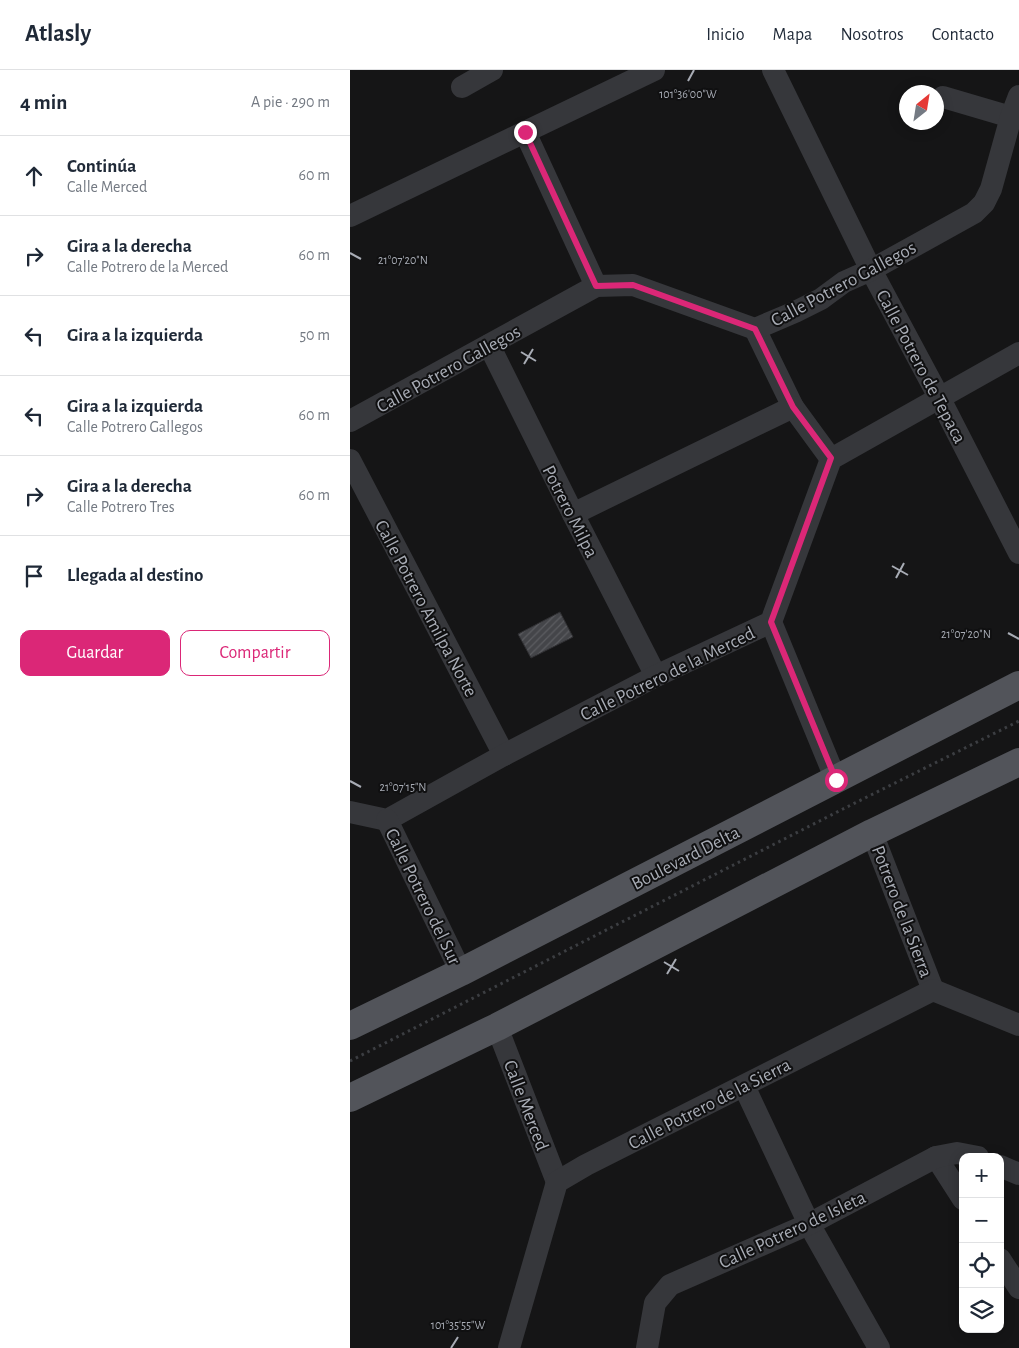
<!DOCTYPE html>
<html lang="es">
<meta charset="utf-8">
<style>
:root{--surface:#fff;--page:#f2f2f3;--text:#1f2937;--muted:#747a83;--line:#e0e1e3;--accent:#db2777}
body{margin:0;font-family:"Alegreya Sans",sans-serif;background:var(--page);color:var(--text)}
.controls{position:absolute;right:15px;bottom:15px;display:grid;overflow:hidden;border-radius:10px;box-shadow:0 2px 12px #0003}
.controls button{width:45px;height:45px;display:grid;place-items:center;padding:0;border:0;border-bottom:1px solid var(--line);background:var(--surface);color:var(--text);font:25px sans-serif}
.compass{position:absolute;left:549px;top:15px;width:45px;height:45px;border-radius:50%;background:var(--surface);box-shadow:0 2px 12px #0003;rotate:30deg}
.stop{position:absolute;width:15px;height:15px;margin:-11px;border:4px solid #db2777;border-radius:50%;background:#fff}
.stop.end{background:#db2777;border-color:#fff;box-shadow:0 1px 5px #0008}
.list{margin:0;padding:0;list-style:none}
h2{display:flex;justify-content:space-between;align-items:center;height:65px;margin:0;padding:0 20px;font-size:21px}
h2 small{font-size:16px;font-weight:400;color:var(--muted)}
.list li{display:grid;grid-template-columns:32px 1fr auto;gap:15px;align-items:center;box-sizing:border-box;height:80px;padding:0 20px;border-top:1px solid var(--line)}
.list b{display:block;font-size:19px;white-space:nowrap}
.list p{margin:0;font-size:16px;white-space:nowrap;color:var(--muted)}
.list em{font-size:16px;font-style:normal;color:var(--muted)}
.actions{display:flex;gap:10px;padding:15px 20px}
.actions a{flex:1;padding:11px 0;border:1px solid var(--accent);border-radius:10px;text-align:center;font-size:18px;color:var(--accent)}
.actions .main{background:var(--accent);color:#fff}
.icon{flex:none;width:28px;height:28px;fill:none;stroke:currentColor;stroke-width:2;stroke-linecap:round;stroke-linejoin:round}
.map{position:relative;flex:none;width:669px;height:1278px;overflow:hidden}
header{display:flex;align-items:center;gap:30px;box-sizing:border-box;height:70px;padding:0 25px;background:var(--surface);border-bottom:1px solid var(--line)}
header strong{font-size:24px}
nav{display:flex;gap:28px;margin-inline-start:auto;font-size:18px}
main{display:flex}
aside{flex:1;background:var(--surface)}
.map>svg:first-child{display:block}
</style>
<header>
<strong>Atlasly</strong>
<nav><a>Inicio</a><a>Mapa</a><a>Nosotros</a><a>Contacto</a></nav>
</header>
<main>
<aside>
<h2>4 min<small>A pie · 290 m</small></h2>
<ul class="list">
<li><svg class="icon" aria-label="ahead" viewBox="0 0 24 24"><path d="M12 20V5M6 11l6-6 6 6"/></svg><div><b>Continúa</b><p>Calle Merced</p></div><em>60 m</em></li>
<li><svg class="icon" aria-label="right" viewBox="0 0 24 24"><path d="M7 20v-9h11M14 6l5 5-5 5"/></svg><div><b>Gira a la derecha</b><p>Calle Potrero de la Merced</p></div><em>60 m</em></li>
<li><svg class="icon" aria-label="left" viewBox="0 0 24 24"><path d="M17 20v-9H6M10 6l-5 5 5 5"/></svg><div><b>Gira a la izquierda</b></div><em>50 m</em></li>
<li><svg class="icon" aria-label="left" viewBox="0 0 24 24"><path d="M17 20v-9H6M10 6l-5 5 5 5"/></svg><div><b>Gira a la izquierda</b><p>Calle Potrero Gallegos</p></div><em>60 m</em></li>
<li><svg class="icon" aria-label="right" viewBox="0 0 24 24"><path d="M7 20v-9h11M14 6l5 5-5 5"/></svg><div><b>Gira a la derecha</b><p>Calle Potrero Tres</p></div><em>60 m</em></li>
<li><svg class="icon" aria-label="arrive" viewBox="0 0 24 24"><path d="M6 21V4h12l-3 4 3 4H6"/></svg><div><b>Llegada al destino</b></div></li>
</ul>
<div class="actions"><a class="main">Guardar</a><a>Compartir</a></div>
</aside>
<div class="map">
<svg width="669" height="1278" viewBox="0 0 669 1278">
<defs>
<pattern id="building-hatch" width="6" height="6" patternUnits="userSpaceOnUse" patternTransform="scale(1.25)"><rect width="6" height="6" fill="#444549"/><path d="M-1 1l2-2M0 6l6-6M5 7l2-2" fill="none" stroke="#5c5d61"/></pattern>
</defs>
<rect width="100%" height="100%" fill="#151516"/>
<path fill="url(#building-hatch)" stroke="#2f2f32" d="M210,542L223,567L181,588L168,564Z"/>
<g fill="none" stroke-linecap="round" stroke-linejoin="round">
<path stroke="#3c3e42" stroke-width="3" stroke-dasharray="2.5 4" stroke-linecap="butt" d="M0,991L491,740L669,651"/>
<g stroke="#36373b" stroke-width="22">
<path d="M423,0L521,200L590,329L669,483"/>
<path d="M112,17L142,0"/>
<path d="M593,27L661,47"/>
<path d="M175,62L246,216"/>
<path d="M0,146L304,0"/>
<path d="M405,259L443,337L481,389"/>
<path d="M139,275L223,444L306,606"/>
<path d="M0,351L246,216L283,215L405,259L445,242L471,229L494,212L521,200L624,143L634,133L641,119L661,47L669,26"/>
<path d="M0,390L154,685"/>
<path d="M223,444L443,337"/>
<path d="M421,552L486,710"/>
<path d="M0,742L37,750L154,685L306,606L421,552L481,389L669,283"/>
<path d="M37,750L111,902"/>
<path d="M522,763L583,920"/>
<path d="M147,957L207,1112"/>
<path d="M394,1016L459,1154L529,1278"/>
<path d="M586,1087L613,1129"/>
<path d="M650,1096L669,1104"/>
<path d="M650,1189L669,1218"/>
<path d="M159,1278L207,1112L236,1095L583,920L669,955"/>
<path d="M297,1278L305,1233L320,1215L459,1154L586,1087L607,1083L628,1087"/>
</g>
<g stroke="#52545a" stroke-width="28">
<path d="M0,956L111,902L669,615"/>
<path d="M0,1028L147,957L522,763L669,692"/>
</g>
</g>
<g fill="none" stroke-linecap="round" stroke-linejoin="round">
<path stroke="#db2777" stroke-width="6" d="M175,62L246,216L283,215L405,259L443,337L481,388L421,552L486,710"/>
</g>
<path fill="none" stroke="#a8acb5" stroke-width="2" d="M338,11L344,0M0,183L11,189M171,282L186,291M174,294L183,279M542,496L558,505M546,508L554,493M658,563L669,569M0,711L11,717M314,892L329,901M317,904L326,889M101,1278L108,1267"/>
<g text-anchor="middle" stroke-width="4" stroke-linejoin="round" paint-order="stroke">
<g font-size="19" fill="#a8acb5" stroke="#101011">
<text transform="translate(493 213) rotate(-28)" y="7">Calle Potrero Gallegos</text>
<text transform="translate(572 296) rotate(62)" y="7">Calle Potrero de Tepaca</text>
<text transform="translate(98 298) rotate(-29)" y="7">Calle Potrero Gallegos</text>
<text transform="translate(221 441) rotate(63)" y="7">Potrero Milpa</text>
<text transform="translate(77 538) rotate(62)" y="7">Calle Potrero Amilpa Norte</text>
<text transform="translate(317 603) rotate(-26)" y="7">Calle Potrero de la Merced</text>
<text transform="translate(335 787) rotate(-27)" y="7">Boulevard Delta</text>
<text transform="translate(74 826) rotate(64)" y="7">Calle Potrero del Sur</text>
<text transform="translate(553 841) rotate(69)" y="7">Potrero de la Sierra</text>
<text transform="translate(359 1033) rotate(-27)" y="7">Calle Potrero de la Sierra</text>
<text transform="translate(177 1035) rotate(69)" y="7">Calle Merced</text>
<text transform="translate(442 1159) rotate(-25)" y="7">Calle Potrero de Isleta</text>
</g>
</g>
<g font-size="12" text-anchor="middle" fill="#a8acb5" stroke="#101011" stroke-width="4" stroke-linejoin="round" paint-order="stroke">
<text x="338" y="28">101°36'00"W</text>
<text x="53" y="194">21°07'20"N</text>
<text x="616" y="568">21°07'20"N</text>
<text x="53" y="721">21°07'15"N</text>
<text x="108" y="1259">101°35'55"W</text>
</g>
</svg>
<div class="controls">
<button>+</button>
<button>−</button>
<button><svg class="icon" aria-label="locate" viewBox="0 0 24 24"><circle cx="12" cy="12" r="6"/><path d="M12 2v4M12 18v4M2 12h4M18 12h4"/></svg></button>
<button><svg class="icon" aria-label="layers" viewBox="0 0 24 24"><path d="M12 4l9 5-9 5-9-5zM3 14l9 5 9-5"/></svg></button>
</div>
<svg class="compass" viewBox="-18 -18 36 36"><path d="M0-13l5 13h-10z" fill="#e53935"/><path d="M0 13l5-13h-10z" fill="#747a83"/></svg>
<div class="stop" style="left:486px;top:710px"></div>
<div class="stop end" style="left:175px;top:62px"></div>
</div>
</main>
